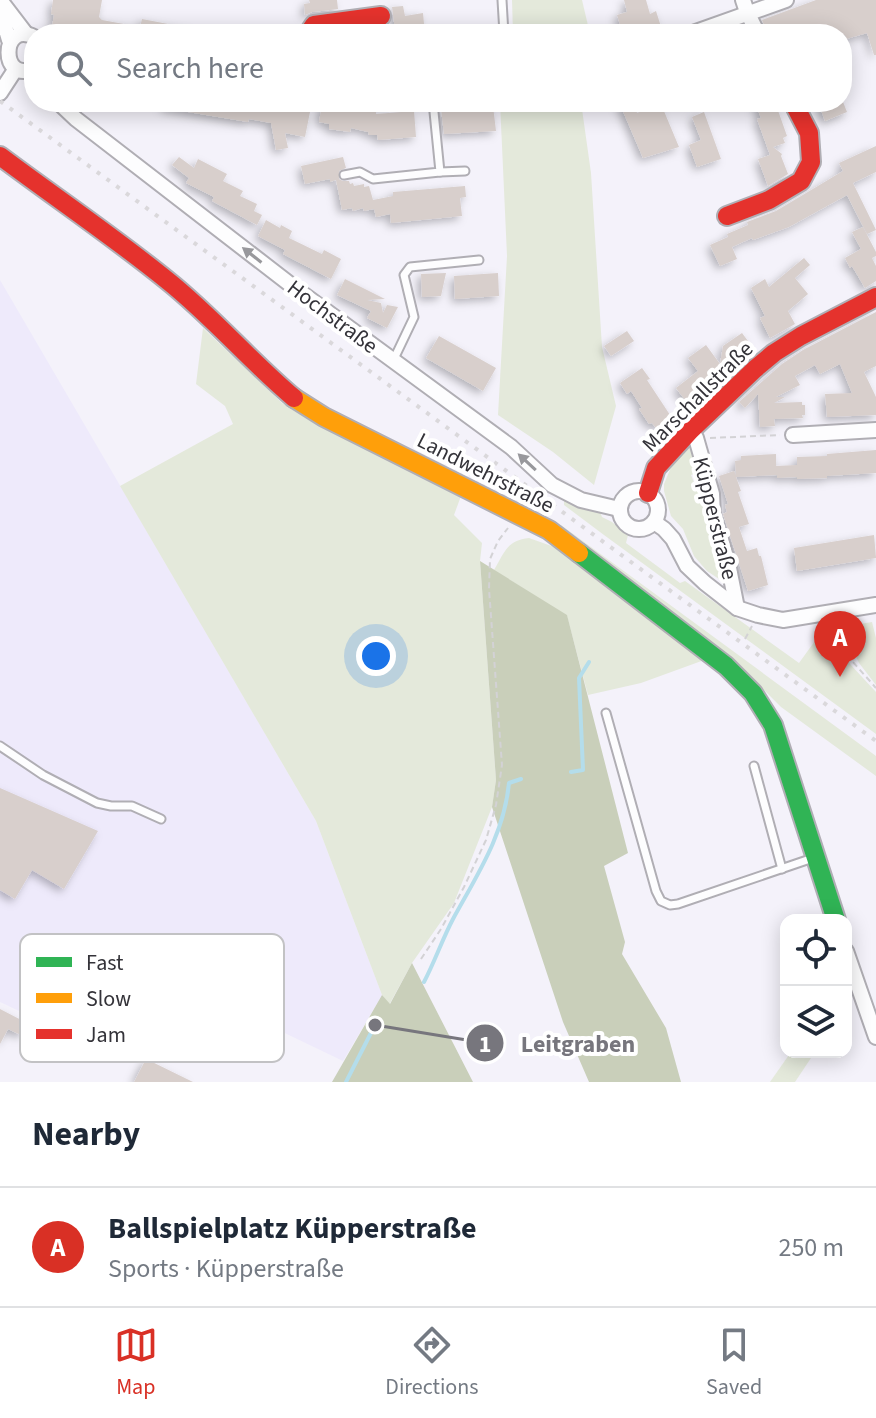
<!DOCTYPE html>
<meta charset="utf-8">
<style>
:root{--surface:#fff;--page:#f2f2f3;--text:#1f2937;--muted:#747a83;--line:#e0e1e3;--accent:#d93025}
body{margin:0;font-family:"Source Sans 3",sans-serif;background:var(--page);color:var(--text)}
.controls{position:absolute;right:24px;bottom:24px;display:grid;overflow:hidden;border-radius:16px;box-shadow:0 4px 20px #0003}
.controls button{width:72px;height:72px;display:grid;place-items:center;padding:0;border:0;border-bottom:2px solid var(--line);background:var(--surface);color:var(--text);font:40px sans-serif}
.you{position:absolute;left:376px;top:656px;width:28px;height:28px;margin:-20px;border:6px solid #fff;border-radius:50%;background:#1a73e8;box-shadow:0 0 0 12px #1a73e833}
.badge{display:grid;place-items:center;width:52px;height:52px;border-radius:50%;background:var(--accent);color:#fff;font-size:26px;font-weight:700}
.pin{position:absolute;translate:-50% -66px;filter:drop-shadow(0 2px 4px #0008)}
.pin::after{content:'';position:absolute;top:42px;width:28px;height:24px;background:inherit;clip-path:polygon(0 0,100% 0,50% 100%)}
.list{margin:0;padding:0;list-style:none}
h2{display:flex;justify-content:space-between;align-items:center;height:104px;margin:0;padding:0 32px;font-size:34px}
h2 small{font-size:26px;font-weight:400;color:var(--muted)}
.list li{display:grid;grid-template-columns:52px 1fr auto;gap:24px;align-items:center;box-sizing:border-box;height:120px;padding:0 32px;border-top:2px solid var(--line)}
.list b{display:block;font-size:30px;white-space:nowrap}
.list p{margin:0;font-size:26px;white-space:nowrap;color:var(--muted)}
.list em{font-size:26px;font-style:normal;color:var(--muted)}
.icon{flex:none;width:44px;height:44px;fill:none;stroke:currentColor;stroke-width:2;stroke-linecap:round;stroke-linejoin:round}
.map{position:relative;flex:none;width:876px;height:1082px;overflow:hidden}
.search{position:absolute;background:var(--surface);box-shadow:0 4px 20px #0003;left:24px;right:24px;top:24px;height:88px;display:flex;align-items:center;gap:20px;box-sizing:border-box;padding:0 28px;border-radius:32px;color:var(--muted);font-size:30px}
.sheet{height:224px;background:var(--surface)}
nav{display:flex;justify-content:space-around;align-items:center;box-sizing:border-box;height:112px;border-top:2px solid var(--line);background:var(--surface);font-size:22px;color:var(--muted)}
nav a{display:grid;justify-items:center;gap:4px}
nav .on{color:var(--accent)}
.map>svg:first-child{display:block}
</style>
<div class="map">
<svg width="876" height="1082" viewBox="0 0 876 1082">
<defs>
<filter id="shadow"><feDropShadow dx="-3.5" dy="3.5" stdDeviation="4" flood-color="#0004"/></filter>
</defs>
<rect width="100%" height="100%" fill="#f4f2fa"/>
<path fill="#eeeafb" d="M0,280L316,821L382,995L343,1061L93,941L51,1026L0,1002Z"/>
<g fill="#e4e9db">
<path d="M512,0H582L590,34H513Z"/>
<path d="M500,102H581L591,173L602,347L616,406L594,485L553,452L498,415L507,256Z"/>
<path d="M203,328L282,403L320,425L461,496L454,515L482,543L480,561L496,780L492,807L454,903L412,963L389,1005L382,995L316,821L120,486L233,424L225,406L196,384Z"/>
<path d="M690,444L696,451L702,471L691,475L698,492L707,489L725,564V583L707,571L694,556L683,529L671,516L664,491V484L674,460Z"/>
<path d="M564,500L600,512L602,517L612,522L628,535L626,543L680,583L685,581L799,663L820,634H836L850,664L876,692V734L604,535L564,505Z"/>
<path d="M561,525L876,756V776L781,707L757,683L561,533Z"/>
<path d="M529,538L571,553L707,659L641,683L588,695L567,616L494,570C505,552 506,541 529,538Z"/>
<path d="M872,622L876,638V685L859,663L842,627Z"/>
<path d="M791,1052H815L795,1082H770Z"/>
</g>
<g fill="#c9cfba">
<path d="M480,561L567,615L628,853L604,866L625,942L622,954L666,1028L681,1082H589L563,1022L492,807L496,780Z"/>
<path d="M412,963L473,1082H332L382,995L390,1004Z"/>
</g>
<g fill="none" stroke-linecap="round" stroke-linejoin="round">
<g stroke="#b4ddeb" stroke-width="4">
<path d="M571,772L583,770L579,678L589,662"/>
<path d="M424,982C435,961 442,940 453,919C477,875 504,835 509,783L521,779"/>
<path d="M346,1082L375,1025"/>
</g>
</g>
<g fill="#d8cfcc" filter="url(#shadow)">
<path d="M53,0H102L99,17L102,20L140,27L142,19L194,29L193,34H64L51,32L54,15L51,14Z"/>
<path d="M309,0H337L338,9L312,12L305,15L304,4L310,3Z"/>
<path d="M624,0H646L650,14L656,11L662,30L652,34H623L617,15L627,12Z"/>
<path d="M816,0H876V55H874L867,33L846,39L845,35L842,36V34H768L762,20Z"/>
<path d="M403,6L405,16L423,13L424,24L395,30L392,7Z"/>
<path d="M165,102H255L310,112L305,137L285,133L288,148L276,150L271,123L249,119L248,122L164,108Z"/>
<path d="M619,102H633L637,113L661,104L679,147L643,158Z"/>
<path d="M755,102H775L787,136L783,138L785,143L773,147L782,154L781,156L788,174L768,186L758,159L770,155L757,119L761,118Z"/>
<path d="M818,102H843L847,112L825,121Z"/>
<path d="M322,105L357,111L376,109V114L414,111L416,137L378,140L377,135H369L368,132L351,128L350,132L329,129V124L319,122Z"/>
<path d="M469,106V108L493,106L496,131L444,134L441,109Z"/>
<path d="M704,112L721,159L697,167L689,145L701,140L692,117Z"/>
<path d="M876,146V172L853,183L876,230L867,234L847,195L789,227L753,240L752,238L732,247L737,259L720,266L710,245L728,237L727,234L748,225L747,222L776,211L843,171L839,163Z"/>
<path d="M179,157L194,168L198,159L227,174L223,181L243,191L240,196L257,204L254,211L262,215L257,225L212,201L214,197L186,183L189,178L172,165Z"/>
<path d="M343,157L346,168L339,171V179L343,181H349L350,184L353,183L354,186L364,184V187L369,186L373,200L393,196V192L465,186L466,197L460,198L462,216L391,223L390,214L376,217L374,209L364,211L363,208L353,211L352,208L342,210L336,180L330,182V179L305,184L301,166Z"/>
<path d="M266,220L280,228L281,225L292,231L289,238L322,254L324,250L341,259L331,279L283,254L285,250L258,236Z"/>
<path d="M863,227L876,252V256L872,258L876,266V281L865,288L852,266L850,268L845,258L861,249L852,232Z"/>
<path d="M804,258L810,265L795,278L808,294L788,311L795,324L770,338L760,318L765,316L751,288L765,279L769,287Z"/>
<path d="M446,273L441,296L422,297L421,274Z"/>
<path d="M498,273L499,296L455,299L454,276Z"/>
<path d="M345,279L385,299L367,300L381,303L383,313L387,305L398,307L387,328L367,318L371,311L337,295Z"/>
<path d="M876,312V366L864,372L876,397V415L827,417L825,394L852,393L840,364L820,374L815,365L806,370L795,376L800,385L776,397H785L774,403L802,402V405H805V415H802L803,418L774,419L775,426L760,427L758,394L745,408L739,402L782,364L803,350Z"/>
<path d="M627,331L634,341L611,356L604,346Z"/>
<path d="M742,333L751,345L733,360L730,358L711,373L717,381L688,404L676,388L698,371L688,358L706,345L720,364L723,346Z"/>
<path d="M439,336L496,368L483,391L426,358Z"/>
<path d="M642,368L650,379L647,380L672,418L656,428L652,423L649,424L639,409L642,408L631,391L627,394L620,383Z"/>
<path d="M876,450V473L827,476V478L797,479V477L777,478V475L736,477L741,491L738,492L749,524L739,527L747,551L757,548L759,556H761L768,585L748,591L723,514L727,512L725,505L728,504L719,476L734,471L736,475L735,461L741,460V456L776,454V466L797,465V457L827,456V454Z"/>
<path d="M874,535L876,558L797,571L794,548Z"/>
<path d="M0,788L98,831L64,889L32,870L15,899L0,890Z"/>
<path d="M0,1009L27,1023L21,1035L8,1029L0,1044Z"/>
<path d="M146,1059L193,1082H134Z"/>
</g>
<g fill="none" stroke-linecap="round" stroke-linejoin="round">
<g stroke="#b0aeb4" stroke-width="11">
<g id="lane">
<path d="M502,0L504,34"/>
<path d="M440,172L465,171"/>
<path d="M344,175L360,172L373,179L440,172L433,102"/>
<path d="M393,361L414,317L404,275L410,267L479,260"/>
<path d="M606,713L656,891L661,901L670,905L678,904L813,858"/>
<path d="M0,746L43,775L97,803L111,806H132L161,819"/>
<path d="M754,766L782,869"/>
</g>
</g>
<g stroke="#b0aeb4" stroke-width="18">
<g id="street">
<path d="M0,0L26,34"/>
<path d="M743,0L747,12L758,34"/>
<path d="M0,10L9,40"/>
<path d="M690,34L786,0"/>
<path d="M34,37C0,20 0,85 34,68"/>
<path d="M0,93L15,70"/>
<path d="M58,102L76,119L300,292L511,447L552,485L581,500L619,509"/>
<path d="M691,430L696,438L712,494L713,515L728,563L737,608"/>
<path d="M793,435L876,430"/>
<circle cx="639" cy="510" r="19"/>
<path d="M654,522L664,529L673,539L687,566L705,583L737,608L758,615L783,620L876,605"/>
<path d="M846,951L876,1037"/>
</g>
</g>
<g stroke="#b0aeb4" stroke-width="22">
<path id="fast" d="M579,553L726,666L753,693L773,725L836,920"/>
</g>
<g stroke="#b0aeb4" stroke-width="22">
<path id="slow" d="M294,398L324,417L549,530L579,553"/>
</g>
<g stroke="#b0aeb4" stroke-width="22">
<g id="jam">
<path d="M308,34L314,25L381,16"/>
<path d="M0,156C56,198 114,237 168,281C213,317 250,361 294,398"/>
<path d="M727,216L769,200L801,181L811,162L809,133L793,102"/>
<path d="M648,493L656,468L691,430L755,369L774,353L801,336L876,297"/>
</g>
</g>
<g stroke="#d3d2d5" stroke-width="2" stroke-dasharray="6 4" stroke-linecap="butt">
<path d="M710,438L780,435"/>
<path d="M838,625L853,662L876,688"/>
<path d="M745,639L752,626"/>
<path d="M421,959L441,929L464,887L486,840L496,805L502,765L489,589L490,559L498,541L508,528"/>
</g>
<use href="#lane" stroke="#fdfdfe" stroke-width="7"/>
<use href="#street" stroke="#fdfdfe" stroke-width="14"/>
<use href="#fast" stroke="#30b455" stroke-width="18"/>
<use href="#slow" stroke="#ff9f0a" stroke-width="18"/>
<use href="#jam" stroke="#e5322d" stroke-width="18"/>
<path stroke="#dad8db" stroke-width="4" stroke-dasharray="4 8" stroke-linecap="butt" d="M0,101L876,741"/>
</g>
<defs><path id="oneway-solid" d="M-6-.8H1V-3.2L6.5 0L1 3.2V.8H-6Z" transform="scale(2)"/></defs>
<g fill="#98989c">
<use href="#oneway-solid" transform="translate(252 255) rotate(-142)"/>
<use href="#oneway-solid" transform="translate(527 462) rotate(-137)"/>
</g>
<g text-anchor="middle" stroke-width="8" stroke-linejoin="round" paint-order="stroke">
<g font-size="22" fill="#343339" stroke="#fff">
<text transform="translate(333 316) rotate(37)" y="8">Hochstraße</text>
<text transform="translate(697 396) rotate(-45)" y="8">Marschallstraße</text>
<text transform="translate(486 472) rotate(27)" y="8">Landwehrstraße</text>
<text transform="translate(716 518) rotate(76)" y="8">Küpperstraße</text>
</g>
</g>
<rect x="20" y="934" width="264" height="128" rx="12" fill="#fff" stroke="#c2c2c4" stroke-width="2"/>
<rect x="36" y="957" width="36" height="10" fill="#30b455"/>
<rect x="36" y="993" width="36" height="10" fill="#ff9f0a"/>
<rect x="36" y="1029" width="36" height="10" fill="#e5322d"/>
<g font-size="22" fill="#343339">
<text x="86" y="970">Fast</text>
<text x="86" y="1006">Slow</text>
<text x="86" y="1042">Jam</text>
</g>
<path fill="none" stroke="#77767d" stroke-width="3" d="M375 1025L485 1043"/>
<g fill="#77767d" stroke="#fff" stroke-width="3">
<circle cx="375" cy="1025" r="8"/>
<circle cx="485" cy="1043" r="20"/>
</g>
<g font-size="24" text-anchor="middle" font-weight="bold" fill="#fff">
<text x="485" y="1052">1</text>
</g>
<g font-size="24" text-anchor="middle" font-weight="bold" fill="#77767d" stroke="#fff" stroke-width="8" stroke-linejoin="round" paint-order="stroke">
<text x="578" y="1052">Leitgraben</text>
</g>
</svg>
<div class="controls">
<button><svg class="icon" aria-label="locate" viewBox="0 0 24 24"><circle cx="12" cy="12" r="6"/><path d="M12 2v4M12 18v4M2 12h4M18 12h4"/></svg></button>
<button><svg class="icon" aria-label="layers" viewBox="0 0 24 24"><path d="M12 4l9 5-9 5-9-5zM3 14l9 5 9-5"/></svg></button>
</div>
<div class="you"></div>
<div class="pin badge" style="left:840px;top:677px">A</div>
<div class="search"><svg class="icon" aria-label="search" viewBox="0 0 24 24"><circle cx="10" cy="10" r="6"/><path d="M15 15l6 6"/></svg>Search here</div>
</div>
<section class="sheet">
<h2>Nearby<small></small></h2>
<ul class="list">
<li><span class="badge">A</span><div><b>Ballspielplatz Küpperstraße</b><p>Sports · Küpperstraße</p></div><em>250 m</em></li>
</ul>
</section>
<nav>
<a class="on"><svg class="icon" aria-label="map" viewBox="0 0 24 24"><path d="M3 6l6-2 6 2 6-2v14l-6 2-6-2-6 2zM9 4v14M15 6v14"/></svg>Map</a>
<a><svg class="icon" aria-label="directions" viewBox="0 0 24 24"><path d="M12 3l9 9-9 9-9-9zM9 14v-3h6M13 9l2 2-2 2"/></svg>Directions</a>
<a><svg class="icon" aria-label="saved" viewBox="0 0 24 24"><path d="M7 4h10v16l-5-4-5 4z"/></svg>Saved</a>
</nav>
